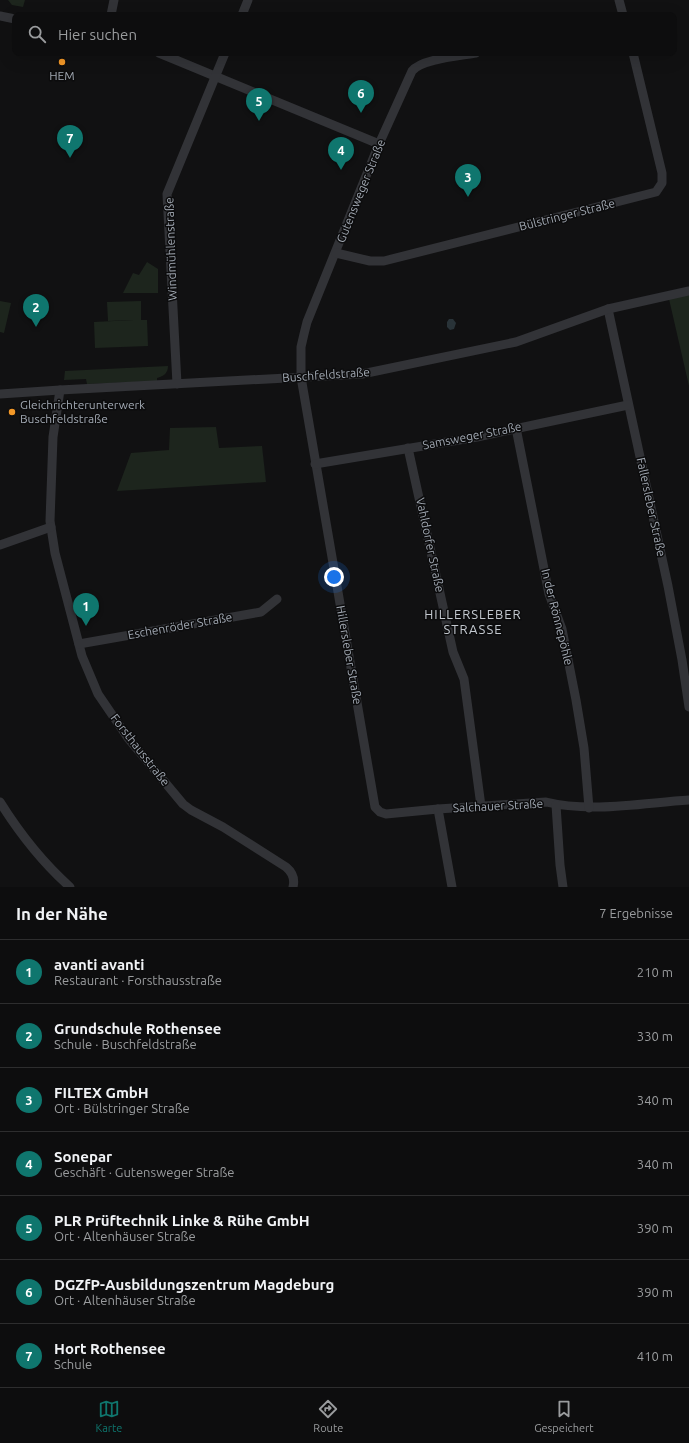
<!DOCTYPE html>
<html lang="de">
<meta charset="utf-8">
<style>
:root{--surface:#0d0d0e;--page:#1b1b1c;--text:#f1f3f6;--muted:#9a9c9e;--line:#2d2d2e;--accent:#0f766e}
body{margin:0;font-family:Ubuntu,sans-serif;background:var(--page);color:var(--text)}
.you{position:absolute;left:334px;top:577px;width:14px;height:14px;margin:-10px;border:3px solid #fff;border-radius:50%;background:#1a73e8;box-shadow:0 0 0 6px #1a73e833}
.badge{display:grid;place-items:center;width:26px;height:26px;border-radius:50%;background:var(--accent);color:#fff;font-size:13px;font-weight:700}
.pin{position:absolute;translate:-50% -33px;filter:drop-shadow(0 1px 2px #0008)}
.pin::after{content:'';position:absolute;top:21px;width:14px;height:12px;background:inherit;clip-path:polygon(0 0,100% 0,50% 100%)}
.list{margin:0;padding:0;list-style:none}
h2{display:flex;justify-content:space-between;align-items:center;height:52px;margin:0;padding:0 16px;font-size:17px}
h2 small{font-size:13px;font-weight:400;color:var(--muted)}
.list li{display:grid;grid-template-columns:26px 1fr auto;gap:12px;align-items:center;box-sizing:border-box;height:64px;padding:0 16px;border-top:1px solid var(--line)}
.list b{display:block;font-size:15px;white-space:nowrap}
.list p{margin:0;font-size:13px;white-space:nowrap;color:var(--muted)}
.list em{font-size:13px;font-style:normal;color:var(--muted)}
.icon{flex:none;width:22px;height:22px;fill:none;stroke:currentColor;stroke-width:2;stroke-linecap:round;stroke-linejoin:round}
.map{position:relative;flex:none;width:689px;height:887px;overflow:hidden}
.search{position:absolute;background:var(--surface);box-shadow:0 4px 16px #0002;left:12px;right:12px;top:12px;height:44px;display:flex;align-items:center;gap:10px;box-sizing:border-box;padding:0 14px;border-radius:8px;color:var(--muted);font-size:15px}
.sheet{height:500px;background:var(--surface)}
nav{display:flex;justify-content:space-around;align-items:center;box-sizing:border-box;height:56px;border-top:1px solid var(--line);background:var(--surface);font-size:11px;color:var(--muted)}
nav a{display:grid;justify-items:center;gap:2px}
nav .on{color:var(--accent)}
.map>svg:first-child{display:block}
</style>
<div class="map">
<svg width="689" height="887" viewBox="0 0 689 887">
<rect width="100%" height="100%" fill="#111112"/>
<g fill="#1d251d">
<path d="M8,0H25L23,7L12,5Z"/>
<path d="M147,262L158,269V293H123L133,273L139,275Z"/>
<path d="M689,295V386L669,299Z"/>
<path d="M0,301L11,303L4,333L0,332Z"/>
<path d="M141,301V320H147L148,346L95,348L94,322L134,320L108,321L107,302Z"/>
<path d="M168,366C168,373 164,376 157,378V381L87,384L86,379L64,380L65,371Z"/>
<path d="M216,427L219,448L262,446L266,482L117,491L131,453L169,450L170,428Z"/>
</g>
<path fill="#293338" d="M449,319H453L456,323L454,329L450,330L447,327V322Z"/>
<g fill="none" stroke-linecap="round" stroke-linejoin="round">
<g stroke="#323337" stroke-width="9">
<path d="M619,0L623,15"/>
<path d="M111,15L114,0"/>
<path d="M242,15L248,0"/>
<path d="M0,16L15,19"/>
<path d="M159,53L379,144"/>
<path d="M476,53C460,56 421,59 412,71L379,144L307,322L304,334L301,347V377L375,807L380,812L386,814L438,809L546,802C591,813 643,803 689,800"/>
<path d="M336,253L370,261H384L656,192L662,183V173L633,53"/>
<path d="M608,309L668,586L682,660L689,707"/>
<path d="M177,384L167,194L225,53"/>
<path d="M60,390L53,437L50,521L55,553L82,656L98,694L128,738L183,804L191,810L223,827L286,867C292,872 295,879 293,887"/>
<path d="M0,394L60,390L362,374L516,342L608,309L689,291"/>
<path d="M516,428L549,594L562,629L576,700L584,748L589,808"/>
<path d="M408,448L453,652L464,679L481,806"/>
<path d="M315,464L477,437L628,405"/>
<path d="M0,545L51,527"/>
<path d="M79,644L261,612L277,599"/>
<path d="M0,802C20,834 42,862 70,887"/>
<path d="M556,805L560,865L563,887"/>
<path d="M438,809L452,887"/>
</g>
</g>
<g fill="#f39828" stroke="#0c0c0d" stroke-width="1.5">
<circle cx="62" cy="62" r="4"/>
<circle cx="12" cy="412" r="4"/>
</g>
<g text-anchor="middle" stroke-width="3" stroke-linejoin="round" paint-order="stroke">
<g font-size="12" fill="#a2a9b3" stroke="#0c0c0d">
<text x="62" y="80">HEM</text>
<text x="20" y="409" text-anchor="start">Gleichrichterunterwerk<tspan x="20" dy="14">Buschfeldstraße</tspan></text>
</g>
<g font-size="12" fill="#a2a9b3" stroke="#0c0c0d">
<text transform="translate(361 191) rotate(-68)" y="4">Gutensweger Straße</text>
<text transform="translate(567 215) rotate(-14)" y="4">Bülstringer Straße</text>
<text transform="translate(171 249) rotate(-92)" y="4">Windmühlenstraße</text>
<text transform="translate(326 375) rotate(-4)" y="4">Buschfeldstraße</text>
<text transform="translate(472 436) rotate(-11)" y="4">Samsweger Straße</text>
<text transform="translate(651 507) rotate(78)" y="4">Fallersleber Straße</text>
<text transform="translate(430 545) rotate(78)" y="4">Vahldorfer Straße</text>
<text transform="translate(557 617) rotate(76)" y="4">In der Rönnepöhle</text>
<text transform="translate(180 626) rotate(-10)" y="4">Eschenröder Straße</text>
<text transform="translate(349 655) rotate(80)" y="4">Hillersleber Straße</text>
<text transform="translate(140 750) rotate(52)" y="4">Forsthausstraße</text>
<text transform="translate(498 806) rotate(-3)" y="4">Salchauer Straße</text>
</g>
<g font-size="13" letter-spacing="1" fill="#c3c8cf" stroke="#0c0c0d">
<text x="473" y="619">HILLERSLEBER<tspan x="473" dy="15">STRASSE</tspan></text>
</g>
</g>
</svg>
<div class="you"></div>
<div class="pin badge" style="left:86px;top:626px">1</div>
<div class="pin badge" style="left:36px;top:327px">2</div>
<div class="pin badge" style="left:468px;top:197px">3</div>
<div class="pin badge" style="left:341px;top:170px">4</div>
<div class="pin badge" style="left:259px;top:121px">5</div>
<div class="pin badge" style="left:361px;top:113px">6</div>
<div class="pin badge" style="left:70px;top:158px">7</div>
<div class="search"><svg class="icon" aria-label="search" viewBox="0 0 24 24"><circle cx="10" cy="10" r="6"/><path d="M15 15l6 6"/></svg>Hier suchen</div>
</div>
<section class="sheet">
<h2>In der Nähe<small>7 Ergebnisse</small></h2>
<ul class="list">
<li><span class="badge">1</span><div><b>avanti avanti</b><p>Restaurant · Forsthausstraße</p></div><em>210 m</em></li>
<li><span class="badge">2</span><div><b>Grundschule Rothensee</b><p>Schule · Buschfeldstraße</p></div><em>330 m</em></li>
<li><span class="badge">3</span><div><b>FILTEX GmbH</b><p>Ort · Bülstringer Straße</p></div><em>340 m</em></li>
<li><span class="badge">4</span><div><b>Sonepar</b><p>Geschäft · Gutensweger Straße</p></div><em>340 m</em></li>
<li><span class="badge">5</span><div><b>PLR Prüftechnik Linke &amp; Rühe GmbH</b><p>Ort · Altenhäuser Straße</p></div><em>390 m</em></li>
<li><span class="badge">6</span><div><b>DGZfP-Ausbildungszentrum Magdeburg</b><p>Ort · Altenhäuser Straße</p></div><em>390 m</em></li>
<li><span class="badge">7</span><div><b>Hort Rothensee</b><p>Schule</p></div><em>410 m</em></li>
</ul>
</section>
<nav>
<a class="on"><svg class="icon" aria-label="map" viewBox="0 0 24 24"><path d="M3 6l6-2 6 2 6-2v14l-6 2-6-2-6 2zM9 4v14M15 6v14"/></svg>Karte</a>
<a><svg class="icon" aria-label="directions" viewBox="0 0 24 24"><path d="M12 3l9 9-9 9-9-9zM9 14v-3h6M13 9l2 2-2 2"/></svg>Route</a>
<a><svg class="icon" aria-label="saved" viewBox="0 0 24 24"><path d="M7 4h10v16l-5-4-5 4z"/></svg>Gespeichert</a>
</nav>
